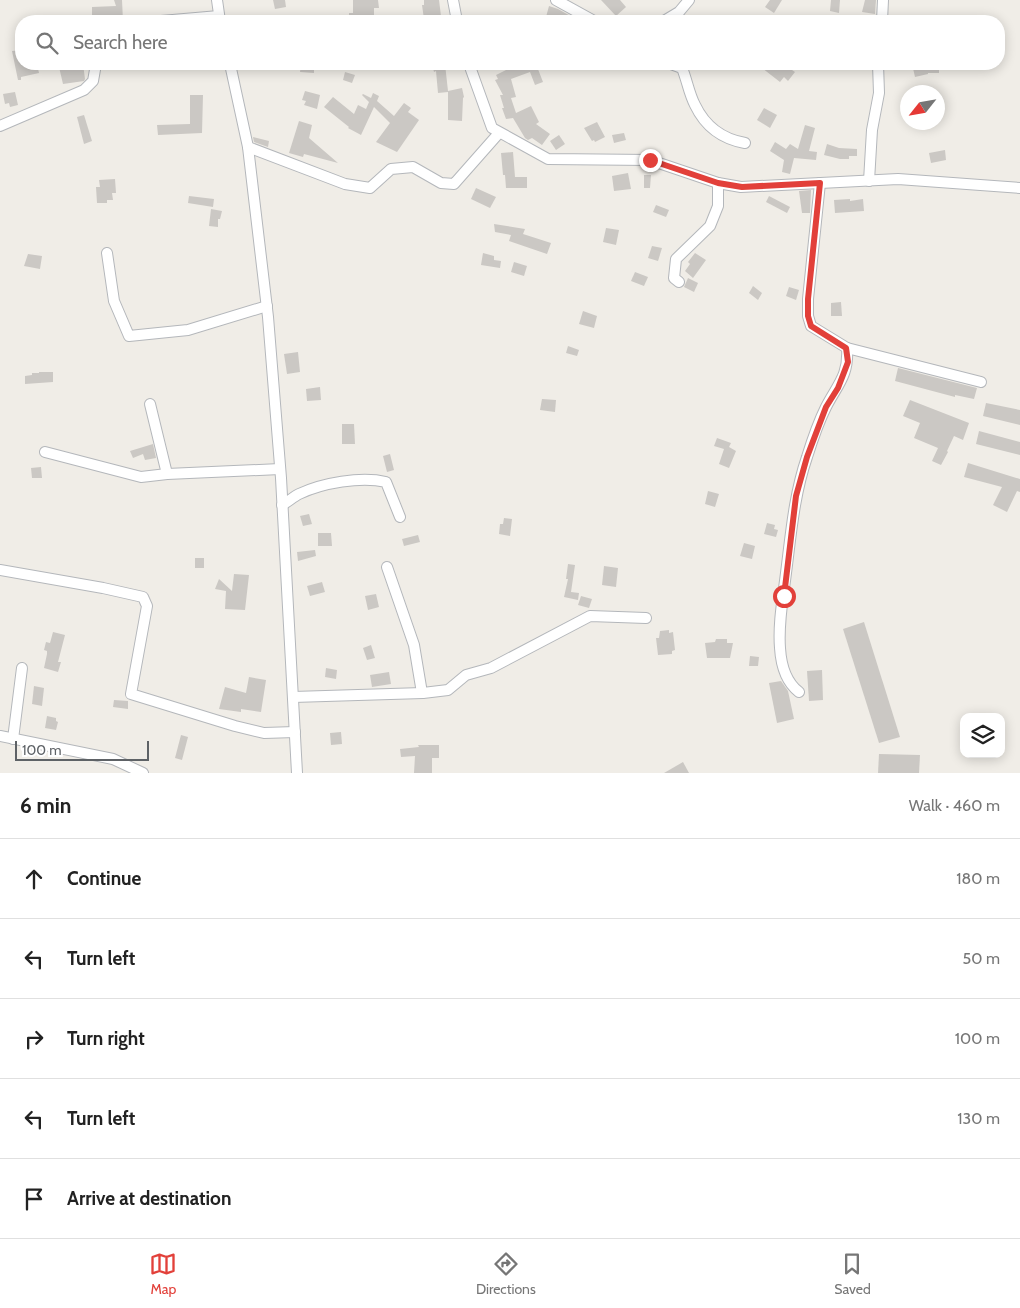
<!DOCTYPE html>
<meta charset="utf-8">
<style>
:root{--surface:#fff;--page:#f2f2f2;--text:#222;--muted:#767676;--line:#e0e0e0;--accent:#e2403a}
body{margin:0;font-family:Cabin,sans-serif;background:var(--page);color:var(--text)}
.controls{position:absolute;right:15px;bottom:15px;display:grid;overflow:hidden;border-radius:10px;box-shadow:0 2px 12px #0003}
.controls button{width:45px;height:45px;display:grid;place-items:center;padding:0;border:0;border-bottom:1px solid var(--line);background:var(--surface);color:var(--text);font:25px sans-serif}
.compass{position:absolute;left:900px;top:85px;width:45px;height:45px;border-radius:50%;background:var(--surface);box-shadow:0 2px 12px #0003;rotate:239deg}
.scale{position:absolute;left:15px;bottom:12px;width:134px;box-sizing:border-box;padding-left:5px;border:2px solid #5e6266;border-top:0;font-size:14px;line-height:18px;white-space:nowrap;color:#5e6266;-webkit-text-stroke:4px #fff;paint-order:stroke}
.stop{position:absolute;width:15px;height:15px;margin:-11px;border:4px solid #e2403a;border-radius:50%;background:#fff}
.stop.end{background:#e2403a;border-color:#fff;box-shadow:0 1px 5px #0008}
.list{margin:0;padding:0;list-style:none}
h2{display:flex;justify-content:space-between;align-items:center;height:65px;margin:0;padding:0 20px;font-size:21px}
h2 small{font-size:16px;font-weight:400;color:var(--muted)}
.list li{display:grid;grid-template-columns:32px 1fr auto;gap:15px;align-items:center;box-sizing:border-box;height:80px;padding:0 20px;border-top:1px solid var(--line)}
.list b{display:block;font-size:19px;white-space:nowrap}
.list em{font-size:16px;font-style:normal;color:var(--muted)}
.icon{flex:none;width:28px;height:28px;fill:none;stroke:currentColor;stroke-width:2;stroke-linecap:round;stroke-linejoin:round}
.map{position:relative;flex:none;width:1020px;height:773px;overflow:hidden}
.search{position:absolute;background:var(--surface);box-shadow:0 2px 12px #0003;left:15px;right:15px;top:15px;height:55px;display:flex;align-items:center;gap:12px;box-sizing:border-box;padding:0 18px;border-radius:20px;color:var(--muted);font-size:19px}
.sheet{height:465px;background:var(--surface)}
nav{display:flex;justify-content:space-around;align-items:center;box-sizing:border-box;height:70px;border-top:1px solid var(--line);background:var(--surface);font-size:14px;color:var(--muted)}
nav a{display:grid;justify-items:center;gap:2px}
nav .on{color:var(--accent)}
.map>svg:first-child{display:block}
</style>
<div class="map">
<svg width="1020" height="773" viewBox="0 0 1020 773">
<rect width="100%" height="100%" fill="#f0ede7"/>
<g fill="#cbc8c4">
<path d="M114,0H122L123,21H119L118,15L92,16V7L116,6Z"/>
<path d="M273,0H285L286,7L275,9Z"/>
<path d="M353,0H378L379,8H374V21H349V13H353Z"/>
<path d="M424,0H439L441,16L424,19L422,5H424Z"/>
<path d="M601,0H620L626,7L616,16Z"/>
<path d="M770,0H782L774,13L765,7Z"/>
<path d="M831,0H840L839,13L830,11Z"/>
<path d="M865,0H876L875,14L862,12Z"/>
<path d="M549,6L558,9L574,18L573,21H561L546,17Z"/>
<path d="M21,50V64H37L39,73L21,77V80H18L12,51Z"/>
<path d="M72,64H83L85,79L84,81L63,84L59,67L72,65Z"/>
<path d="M301,64H314V73L300,72Z"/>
<path d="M432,64H445L448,91L462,88L464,97L463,98L462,121L448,120V92L438,93L436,71L434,72Z"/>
<path d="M518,64H536L543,82L535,85L530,72L511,79L516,97L511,98L516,113L531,106L539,122L536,124L550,134L542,145L532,138L528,140L525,138L513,118L506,119L502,108H504L500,95H503L495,80L498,79L496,75Z"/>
<path d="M757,64H796L792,70L795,72L788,81L784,77L780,82Z"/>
<path d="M912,64H939V73H928V74L915,77Z"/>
<path d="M345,72L355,75L352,83L343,80Z"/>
<path d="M305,91L320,95L317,109L304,105L306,101L302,100Z"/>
<path d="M15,92L18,105L10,107L9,103L5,104L3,94Z"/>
<path d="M373,93L379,96L377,101L394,116L404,103L411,108L408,112L419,120L397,152L376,142L390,123L374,107L361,135L348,128L349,127L324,107L333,97L354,114L358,105L366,109L369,102L362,95L363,94L371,98Z"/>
<path d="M190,95H203L202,133L158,135L157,125L190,124Z"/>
<path d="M764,108L777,115L770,128L757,120Z"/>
<path d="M84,115L92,141L84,144L77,117Z"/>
<path d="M299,121L312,125L309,138L338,163L304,154L303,157L289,153Z"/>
<path d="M597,122L605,137L595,142L594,140L592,141L584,128Z"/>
<path d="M805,125L815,128L809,151L817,152L816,160L794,158L790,174L782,172L784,160L770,151L775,142L786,149L790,144L798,149Z"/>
<path d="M624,133L626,140L614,143L612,135Z"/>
<path d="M559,135L565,144L556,150L550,141Z"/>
<path d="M253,137L269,141L268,147L254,142Z"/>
<path d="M827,144L839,148L857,149V156H849V159H840L824,155Z"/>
<path d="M945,150L946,160L931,163L929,153Z"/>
<path d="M513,152L515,177H527V188H506L505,175H503L501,153Z"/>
<path d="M628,173L631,189L614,191L612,176Z"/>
<path d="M644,175H651L650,188H644Z"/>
<path d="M115,179L116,193H112L113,200H107V203H97L96,187H100L99,180Z"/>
<path d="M476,188L496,197L490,208L471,199Z"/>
<path d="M811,190L810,213H802L799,191Z"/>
<path d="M189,196L214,199L213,207L188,203Z"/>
<path d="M769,196L790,207L787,213L766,202Z"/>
<path d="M850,199V201L863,199L864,211L835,213L834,200Z"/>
<path d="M656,205L669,210L666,217L653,212Z"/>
<path d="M211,209L222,211L220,219H218V227L209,226Z"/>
<path d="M494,224L525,229L523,234L551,243L547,254L509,241L511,235L495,232Z"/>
<path d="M606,228L619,230L616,245L603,242Z"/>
<path d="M652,246L662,248L658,261L648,258Z"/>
<path d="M483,253L494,256V260L501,261L500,268L481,265Z"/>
<path d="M695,253L706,260L693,278L685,271L690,264L688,262Z"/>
<path d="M28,254L42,256L40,269L24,266Z"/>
<path d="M514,262L527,266L524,276L511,272Z"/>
<path d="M635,272L648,277L644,286L631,281Z"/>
<path d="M688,278L698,283L694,292L684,287Z"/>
<path d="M753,286L762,293L758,300L749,293Z"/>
<path d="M789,287L799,290L796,300L786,296Z"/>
<path d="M841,302L842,316H831V303Z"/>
<path d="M583,311L597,316L594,328L579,324Z"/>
<path d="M568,346L579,350L577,356L566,353Z"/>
<path d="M298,352L300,372L287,374L284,354Z"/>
<path d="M898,368L977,388L974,399L955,395V397L895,381Z"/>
<path d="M39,372H53V382L25,384V376L32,375V373H39Z"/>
<path d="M320,387L321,400L307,401L306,389Z"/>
<path d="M542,399L556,400L555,412L540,410Z"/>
<path d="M910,400L969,423L963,440L954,436L947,451L948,452L941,465L932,461L938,448L914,438L920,423L903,416Z"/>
<path d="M986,403L1020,410V425L983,416Z"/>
<path d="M342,424H354L355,444H342Z"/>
<path d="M979,431L1020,442V455L976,444Z"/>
<path d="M717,438L731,443L729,447L736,451L729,468L719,464L724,449L714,446Z"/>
<path d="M153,444L156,458L145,460L143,454L133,458L130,451Z"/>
<path d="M390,454L394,470L387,472L383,456Z"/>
<path d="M968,463L1020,479V492L1017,491L1007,512L993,505L1002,487L964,477Z"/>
<path d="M41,467L42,478H32L31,468Z"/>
<path d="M708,491L719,494L715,507L705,504Z"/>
<path d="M309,514L312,524L303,526L300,516Z"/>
<path d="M504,518L512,519L510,536L499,534L500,524H503Z"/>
<path d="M767,523L775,525L774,529L778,530L776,537L764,534Z"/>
<path d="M318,533H331L332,546H318Z"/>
<path d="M418,535L420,542L404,546L402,539Z"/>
<path d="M744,543L755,546L752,559L740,556Z"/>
<path d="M315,550L316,556L298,561L297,552Z"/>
<rect x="195" y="558" width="9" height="10"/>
<path d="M568,564L575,565L571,592L579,593L578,600L564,597L568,579H566Z"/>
<path d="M604,566L618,568L616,587L602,585Z"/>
<path d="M234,574L249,575L245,610L225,609L226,591L215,589L219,579L232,591Z"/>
<path d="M322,582L325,592L310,596L307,586Z"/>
<path d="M376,594L379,607L368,610L365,596Z"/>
<path d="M581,596L592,599L589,608L578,605Z"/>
<path d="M864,622L900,737L879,743L843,629Z"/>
<path d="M669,630V633L673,632L675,650L672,651V654L658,655L656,638H659L660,631Z"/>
<path d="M53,632L65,635L58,662H61L58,672L44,668L47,654V651L44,650L46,642L50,643Z"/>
<path d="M716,639H727V643H733L730,658H707L705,643L715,642Z"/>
<path d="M371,645L375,658L367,660L363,648Z"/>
<path d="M750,656L759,657L758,666H749Z"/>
<path d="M326,668L337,670L336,679L325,677Z"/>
<path d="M822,670L823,700L809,701L807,671Z"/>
<path d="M389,672L391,684L372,687L370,675Z"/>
<path d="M249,677L266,680L261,712L241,709V712L219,709L225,687L246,693Z"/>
<path d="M781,681L788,691L794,719L777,723L769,683Z"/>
<path d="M34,686L44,688L42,706L32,704Z"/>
<path d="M114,700L128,701V709L113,707Z"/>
<path d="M47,716L56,718V721L58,722L56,730L45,728Z"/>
<path d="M341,732L342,744L331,745L330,733Z"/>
<path d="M181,735L188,737L182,760L175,758Z"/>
<path d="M418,745H439V758H432V773H414L415,756L401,757L400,749L419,747Z"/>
<path d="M879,754L920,755L919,773H878Z"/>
<path d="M683,762L689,773H664Z"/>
</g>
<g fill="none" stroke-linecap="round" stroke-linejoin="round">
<g stroke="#b4b7bb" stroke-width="12">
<g id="minor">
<path d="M217,0L220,21"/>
<path d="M453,0L457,21"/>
<path d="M556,0L594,21"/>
<path d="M161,21L219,16"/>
<path d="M664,21L679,12L689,0"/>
<path d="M882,21L883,0"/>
<path d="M230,64L248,147L268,317L281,478L297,773"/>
<path d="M469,64L492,128L548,159L650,160L718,183L741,187L898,179L1020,188"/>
<path d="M671,64L682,68C687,80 689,94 695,105C705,126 722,139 745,143"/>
<path d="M0,126L84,90L93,81L96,64"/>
<path d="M248,147L345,184L370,188L391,169L413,167L441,183L454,184L499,133"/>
<path d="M869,181L872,130L879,93L878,64"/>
<path d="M107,253L114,301L129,336L188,330L267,306"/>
<path d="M679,282L674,278L676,259L710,226L718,206V183"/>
<path d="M847,348L981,382"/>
<path d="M150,404L167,474"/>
<path d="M45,452L141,477L167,474L280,469"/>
<path d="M282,505C288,502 293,497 299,494C322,483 361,476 386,482L400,517"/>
<path d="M387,567L414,645L422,693"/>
<path d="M0,570L103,588L143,597L147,606L131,694L235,726L264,733L295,732"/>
<path d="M799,692C786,682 781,664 780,648C778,623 783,598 786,573C791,534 794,495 807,457C812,441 818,423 826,407C837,385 849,376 847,348L811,326L808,316V299L820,183"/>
<path d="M293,697L423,693L448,690L466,675L491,668L590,616L646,618"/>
<path d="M0,736L113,759L143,773"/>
<path d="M13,739L22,668"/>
</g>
</g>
<use href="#minor" stroke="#fff" stroke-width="10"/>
</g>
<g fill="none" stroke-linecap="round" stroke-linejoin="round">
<path stroke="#e2403a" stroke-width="6" d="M650,160L718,183L742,187L820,183L808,299V316L811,326L846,348L848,362L838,388L826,407L807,457L796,496L784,596"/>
</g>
</svg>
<div class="controls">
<button><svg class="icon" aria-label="layers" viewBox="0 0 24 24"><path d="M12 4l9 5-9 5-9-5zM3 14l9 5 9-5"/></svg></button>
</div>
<svg class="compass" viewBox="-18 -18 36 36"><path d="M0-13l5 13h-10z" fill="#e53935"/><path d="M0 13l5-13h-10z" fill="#767676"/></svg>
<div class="scale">100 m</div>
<div class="stop" style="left:784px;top:596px"></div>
<div class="stop end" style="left:650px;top:160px"></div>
<div class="search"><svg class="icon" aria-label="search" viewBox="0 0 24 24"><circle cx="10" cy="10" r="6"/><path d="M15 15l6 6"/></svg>Search here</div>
</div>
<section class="sheet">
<h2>6 min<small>Walk · 460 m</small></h2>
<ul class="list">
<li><svg class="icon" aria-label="ahead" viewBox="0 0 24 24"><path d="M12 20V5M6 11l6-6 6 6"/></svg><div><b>Continue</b></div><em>180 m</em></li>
<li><svg class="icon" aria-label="left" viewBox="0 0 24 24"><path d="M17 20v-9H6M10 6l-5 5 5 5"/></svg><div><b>Turn left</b></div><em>50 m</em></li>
<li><svg class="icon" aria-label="right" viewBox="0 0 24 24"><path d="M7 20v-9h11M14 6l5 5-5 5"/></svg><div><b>Turn right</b></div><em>100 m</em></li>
<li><svg class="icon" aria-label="left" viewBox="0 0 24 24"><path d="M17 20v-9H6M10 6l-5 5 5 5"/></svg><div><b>Turn left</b></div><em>130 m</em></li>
<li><svg class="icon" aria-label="arrive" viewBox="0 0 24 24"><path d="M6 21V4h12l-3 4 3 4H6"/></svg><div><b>Arrive at destination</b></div></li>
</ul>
</section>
<nav>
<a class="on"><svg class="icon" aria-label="map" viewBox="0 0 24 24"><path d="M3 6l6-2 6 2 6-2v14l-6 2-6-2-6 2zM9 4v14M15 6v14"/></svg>Map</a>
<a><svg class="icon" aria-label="directions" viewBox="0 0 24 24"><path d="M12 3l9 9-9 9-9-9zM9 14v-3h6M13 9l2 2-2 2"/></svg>Directions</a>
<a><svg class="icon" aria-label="saved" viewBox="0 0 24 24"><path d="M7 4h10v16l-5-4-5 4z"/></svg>Saved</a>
</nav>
